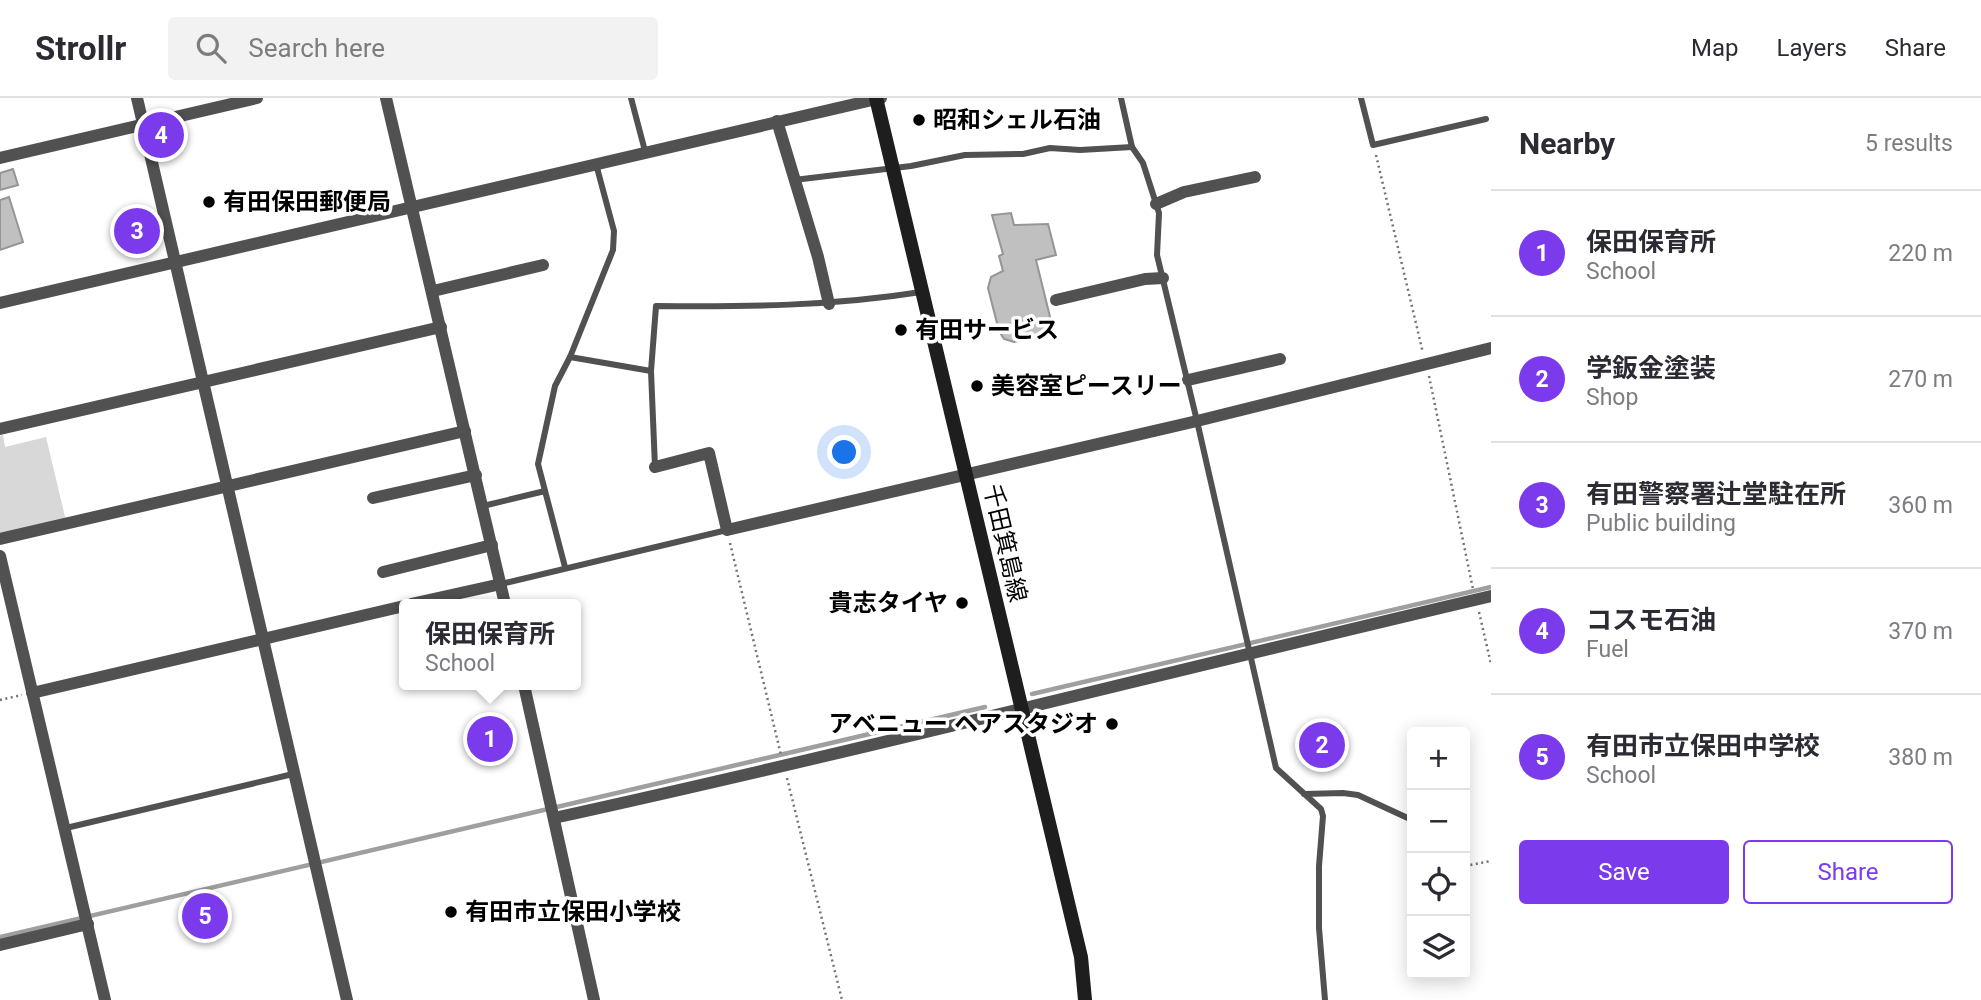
<!DOCTYPE html>
<meta charset="utf-8">
<style>
:root{--surface:#fff;--page:#f2f2f3;--text:#2b2b33;--muted:#7c7c81;--line:#e1e1e2;--accent:#7c3aed}
body{margin:0;font-family:Roboto,"Noto Sans JP",sans-serif;background:var(--page);color:var(--text)}
.controls{position:absolute;right:21px;bottom:21px;display:grid;overflow:hidden;border-radius:7px;box-shadow:0 4px 18px #0003}
.controls button{width:63px;height:63px;display:grid;place-items:center;padding:0;border:0;border-bottom:2px solid var(--line);background:var(--surface);color:var(--text);font:35px sans-serif}
.you{position:absolute;left:845px;top:355px;width:24px;height:24px;margin:-18px;border:5px solid #fff;border-radius:50%;background:#1a73e8;box-shadow:0 0 0 10px #1a73e833}
.badge{display:grid;place-items:center;width:46px;height:46px;border-radius:50%;background:var(--accent);color:#fff;font-size:23px;font-weight:700}
.pin{position:absolute;translate:-50% -50%;border:4px solid #fff;box-shadow:0 2px 7px #0006}
.popup{position:absolute;left:399px;top:501px;width:182px;height:91px;box-sizing:border-box;display:grid;place-content:center;border-radius:7px;background:var(--surface);filter:drop-shadow(0 2px 5px #0005);font-size:23px;white-space:nowrap;color:var(--muted)}
.popup b{font-size:26px;color:var(--text)}
.popup::after{content:'';position:absolute;left:50%;top:100%;margin-left:-14px;border:14px solid transparent;border-top-color:var(--surface)}
.list{margin:0;padding:0;list-style:none}
h2{display:flex;justify-content:space-between;align-items:center;height:91px;margin:0;padding:0 28px;font-size:30px}
h2 small{font-size:23px;font-weight:400;color:var(--muted)}
.list li{display:grid;grid-template-columns:46px 1fr auto;gap:21px;align-items:center;box-sizing:border-box;height:126px;padding:0 28px;border-top:2px solid var(--line)}
.list b{display:block;font-size:26px;white-space:nowrap}
.list p{margin:0;font-size:23px;white-space:nowrap;color:var(--muted)}
.list em{font-size:23px;font-style:normal;color:var(--muted)}
.actions{display:flex;gap:14px;padding:21px 28px}
.actions a{flex:1;padding:16px 0;border:2px solid var(--accent);border-radius:7px;text-align:center;font-size:24px;color:var(--accent)}
.actions .main{background:var(--accent);color:#fff}
.icon{flex:none;width:38px;height:38px;fill:none;stroke:currentColor;stroke-width:2;stroke-linecap:round;stroke-linejoin:round}
.map{position:relative;flex:none;width:1491px;height:902px;overflow:hidden}
header{display:flex;align-items:center;gap:42px;box-sizing:border-box;height:98px;padding:0 35px;background:var(--surface);border-bottom:2px solid var(--line)}
header strong{font-size:33px}
nav{display:flex;gap:38px;margin-inline-start:auto;font-size:24px}
.search{width:490px;height:63px;background:var(--page);display:flex;align-items:center;gap:18px;box-sizing:border-box;padding:0 24px;border-radius:7px;color:var(--muted);font-size:26px}
main{display:flex}
aside{flex:1;background:var(--surface)}
.map>svg:first-child{display:block}
</style>
<header>
<strong>Strollr</strong>
<div class="search"><svg class="icon" aria-label="search" viewBox="0 0 24 24"><circle cx="10" cy="10" r="6"/><path d="M15 15l6 6"/></svg>Search here</div>
<nav><a>Map</a><a>Layers</a><a>Share</a></nav>
</header>
<main>
<div class="map">
<svg width="1491" height="902" viewBox="0 0 1491 902">
<rect width="100%" height="100%" fill="#fff"/>
<path fill="#d8d8d8" d="M3,337L5,349L46,339L66,423L0,435V338Z"/>
<g fill="none" stroke-linecap="round" stroke-linejoin="round">
<g stroke="#9f9f9f" stroke-width="4.5">
<path d="M1032,596L1491,489"/>
<path d="M0,839L985,609"/>
</g>
</g>
<g fill="#c0c0c0" stroke="#959595" stroke-width="2">
<path d="M13,71L18,87L0,92V75Z"/>
<path d="M9,99L23,144L0,152V102Z"/>
<path d="M1011,115L1014,127L1048,126L1056,157L1036,162L1054,235L1014,244L1004,241L999,233L988,190L991,179L1003,173L999,158L1003,156L992,117Z"/>
</g>
<g fill="none" stroke-linecap="round" stroke-linejoin="round">
<g stroke="#737373" stroke-width="2.5" stroke-dasharray="2 3.5" stroke-linecap="butt">
<path d="M1376,57L1423,255"/>
<path d="M1429,278L1473,491"/>
<path d="M730,445L781,657"/>
<path d="M1479,514L1491,566"/>
<path d="M0,602L22,597"/>
<path d="M787,680L842,902"/>
<path d="M1465,768L1491,763"/>
</g>
<g stroke="#515151" stroke-width="6">
<path d="M631,0L645,53"/>
<path d="M1121,0L1132,49L1143,65L1159,115L1157,157L1197,323L1276,670L1321,711L1323,718L1319,768V830L1325,902"/>
<path d="M1361,0L1373,47L1486,21"/>
<path d="M596,66L614,133L613,152L570,259L651,273L656,208C745,209 833,208 921,194"/>
<path d="M794,82L911,68L965,57L1023,56L1050,50L1080,52L1132,49"/>
<path d="M651,273L655,369"/>
<path d="M483,408L545,393"/>
<path d="M565,469L538,366L555,288L570,259"/>
<path d="M501,486L727,432"/>
<path d="M1304,696L1343,695L1358,697L1412,722"/>
<path d="M66,730L293,676"/>
</g>
<g stroke="#515151" stroke-width="12">
<path d="M137,0L347,902"/>
<path d="M386,0L505,506"/>
<path d="M777,23L818,159L829,206"/>
<path d="M0,60L257,0"/>
<path d="M1156,106L1184,94L1255,79"/>
<path d="M433,193L543,167"/>
<path d="M1056,202L1145,181L1163,180"/>
<path d="M0,205L881,0"/>
<path d="M1188,282L1280,261"/>
<path d="M0,331L441,229"/>
<path d="M655,369L709,355L727,432L1197,323L1491,250"/>
<path d="M373,400L476,377"/>
<path d="M0,441L465,333"/>
<path d="M0,458L105,902"/>
<path d="M383,474L492,447"/>
<path d="M411,506L501,486"/>
<path d="M524,587L594,902"/>
<path d="M32,595L404,508"/>
<path d="M554,720C868,651 1179,571 1491,498"/>
<path d="M0,847L88,826"/>
</g>
<path stroke="#1e1e1e" stroke-width="14" d="M876,0L1081,859L1085,902"/>
</g>
<g fill="#000" stroke="#fff" stroke-width="2.5">
<circle cx="919" cy="22" r="7"/>
<circle cx="209" cy="104" r="7"/>
<circle cx="901" cy="232" r="7"/>
<circle cx="977" cy="288" r="7"/>
<circle cx="962" cy="505" r="7"/>
<circle cx="1112" cy="626" r="7"/>
<circle cx="451" cy="814" r="7"/>
</g>
<g text-anchor="middle" stroke-width="7" stroke-linejoin="round" paint-order="stroke">
<g font-size="24" font-weight="bold" fill="#000" stroke="#fff" text-anchor="start">
<text x="933" y="30">昭和シェル石油</text>
<text x="223" y="112">有田保田郵便局</text>
<text x="915" y="240">有田サービス</text>
<text x="991" y="296">美容室ピースリー</text>
<text x="948" y="513" text-anchor="end">貴志タイヤ</text>
<text x="1098" y="634" text-anchor="end">アベニュー ヘアスタジオ</text>
<text x="465" y="822">有田市立保田小学校</text>
</g>
<g font-size="24" fill="#000" stroke="#fff">
<text transform="translate(1005 445) rotate(77)" y="8">千田箕島線</text>
</g>
</g>
</svg>
<div class="controls">
<button>+</button>
<button>−</button>
<button><svg class="icon" aria-label="locate" viewBox="0 0 24 24"><circle cx="12" cy="12" r="6"/><path d="M12 2v4M12 18v4M2 12h4M18 12h4"/></svg></button>
<button><svg class="icon" aria-label="layers" viewBox="0 0 24 24"><path d="M12 4l9 5-9 5-9-5zM3 14l9 5 9-5"/></svg></button>
</div>
<div class="you"></div>
<div class="pin badge" style="left:490px;top:641px">1</div>
<div class="popup"><b>保田保育所</b>School</div>
<div class="pin badge" style="left:1322px;top:647px">2</div>
<div class="pin badge" style="left:137px;top:133px">3</div>
<div class="pin badge" style="left:161px;top:37px">4</div>
<div class="pin badge" style="left:205px;top:818px">5</div>
</div>
<aside>
<h2>Nearby<small>5 results</small></h2>
<ul class="list">
<li><span class="badge">1</span><div><b>保田保育所</b><p>School</p></div><em>220 m</em></li>
<li><span class="badge">2</span><div><b>学鈑金塗装</b><p>Shop</p></div><em>270 m</em></li>
<li><span class="badge">3</span><div><b>有田警察署辻堂駐在所</b><p>Public building</p></div><em>360 m</em></li>
<li><span class="badge">4</span><div><b>コスモ石油</b><p>Fuel</p></div><em>370 m</em></li>
<li><span class="badge">5</span><div><b>有田市立保田中学校</b><p>School</p></div><em>380 m</em></li>
</ul>
<div class="actions"><a class="main">Save</a><a>Share</a></div>
</aside>
</main>
